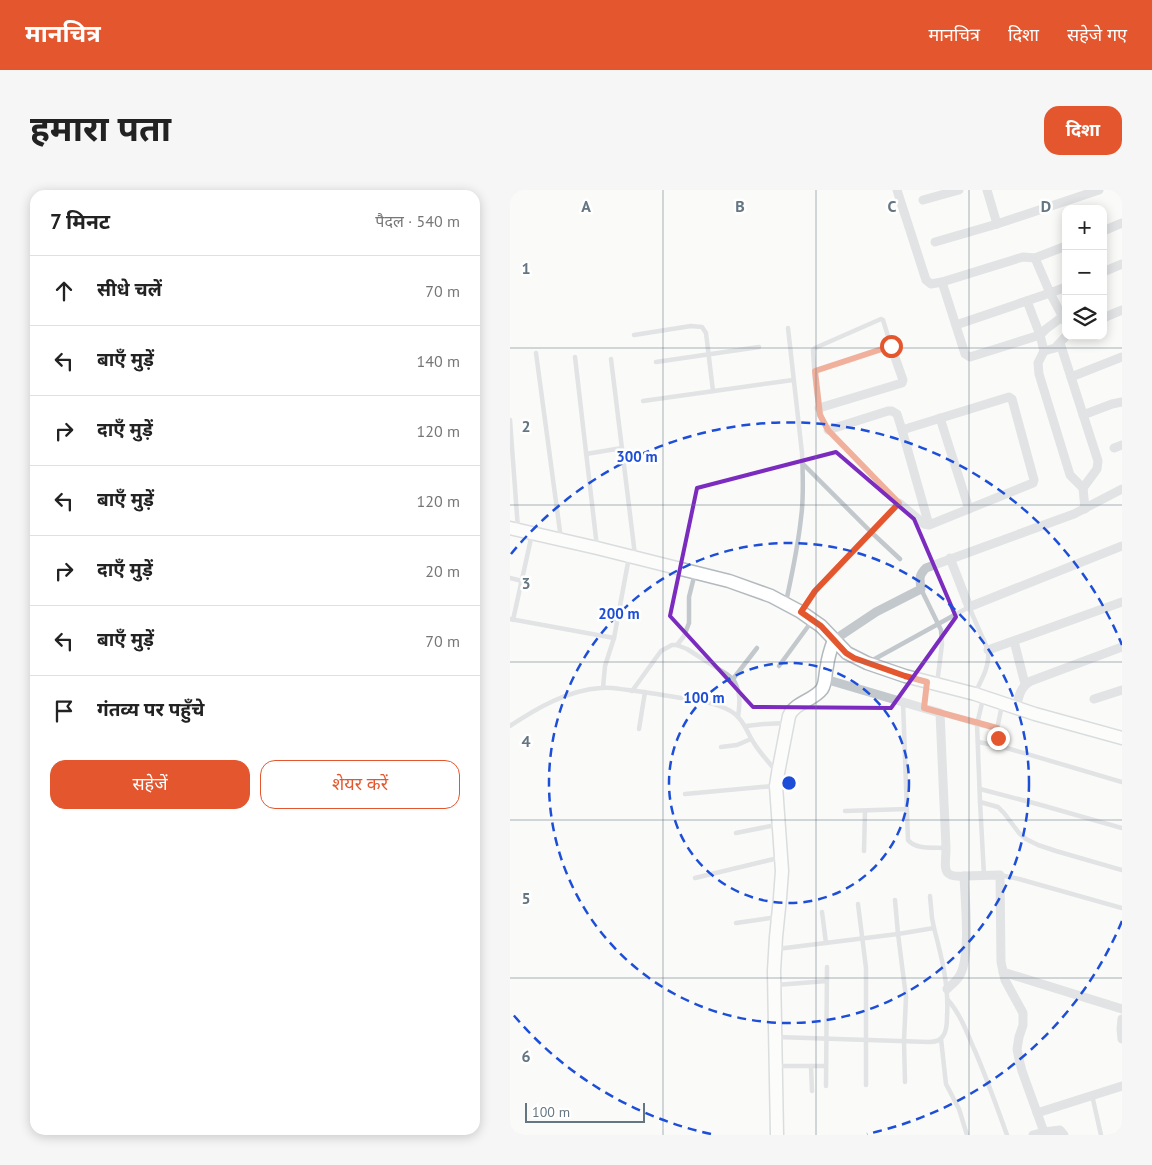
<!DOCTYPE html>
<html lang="hi">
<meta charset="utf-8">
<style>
:root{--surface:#fff;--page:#f6f6f6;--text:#222;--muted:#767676;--line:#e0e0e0;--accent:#e4572e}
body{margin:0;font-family:"PT Sans","Noto Sans Devanagari",sans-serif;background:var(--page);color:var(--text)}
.controls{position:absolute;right:15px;top:15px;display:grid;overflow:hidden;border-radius:10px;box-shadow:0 2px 12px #0003}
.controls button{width:45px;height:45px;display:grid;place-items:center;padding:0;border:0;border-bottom:1px solid var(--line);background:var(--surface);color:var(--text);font:25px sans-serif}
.scale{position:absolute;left:15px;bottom:12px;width:120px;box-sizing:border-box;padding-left:5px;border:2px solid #657683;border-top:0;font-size:14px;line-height:18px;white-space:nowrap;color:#657683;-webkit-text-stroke:4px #fff;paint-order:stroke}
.stop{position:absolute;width:15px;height:15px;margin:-11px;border:4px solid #e4572e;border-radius:50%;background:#fff}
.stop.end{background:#e4572e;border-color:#fff;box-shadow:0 1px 5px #0008}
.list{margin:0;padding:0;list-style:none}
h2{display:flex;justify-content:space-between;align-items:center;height:65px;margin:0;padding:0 20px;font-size:21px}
h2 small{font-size:16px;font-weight:400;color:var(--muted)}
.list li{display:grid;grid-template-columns:32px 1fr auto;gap:15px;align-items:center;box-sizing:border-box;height:70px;padding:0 20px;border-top:1px solid var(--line)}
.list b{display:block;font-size:19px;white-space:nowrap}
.list em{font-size:16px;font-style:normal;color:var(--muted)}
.actions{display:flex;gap:10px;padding:15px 20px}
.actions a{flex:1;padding:11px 0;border:1px solid var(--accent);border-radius:15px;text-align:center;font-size:18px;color:var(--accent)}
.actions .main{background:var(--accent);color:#fff}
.icon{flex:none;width:28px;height:28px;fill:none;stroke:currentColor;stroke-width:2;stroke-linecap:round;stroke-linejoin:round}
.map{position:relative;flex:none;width:612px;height:945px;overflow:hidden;border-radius:15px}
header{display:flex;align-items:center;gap:30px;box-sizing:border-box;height:70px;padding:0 25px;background:var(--accent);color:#fff}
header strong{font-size:24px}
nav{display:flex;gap:28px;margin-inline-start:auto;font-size:18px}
.intro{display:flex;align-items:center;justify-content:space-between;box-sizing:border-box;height:120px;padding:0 30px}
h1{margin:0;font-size:35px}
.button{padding:12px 22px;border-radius:15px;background:var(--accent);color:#fff;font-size:18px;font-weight:700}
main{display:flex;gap:30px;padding:0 30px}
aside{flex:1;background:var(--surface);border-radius:15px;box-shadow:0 2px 12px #0003}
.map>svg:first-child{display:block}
</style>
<header>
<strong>मानचित्र</strong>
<nav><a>मानचित्र</a><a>दिशा</a><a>सहेजे गए</a></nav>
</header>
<div class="intro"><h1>हमारा पता</h1><a class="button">दिशा</a></div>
<main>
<aside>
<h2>7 मिनट<small>पैदल · 540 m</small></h2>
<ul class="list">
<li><svg class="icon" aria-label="ahead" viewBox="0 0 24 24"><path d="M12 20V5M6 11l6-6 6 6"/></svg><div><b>सीधे चलें</b></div><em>70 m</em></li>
<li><svg class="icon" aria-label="left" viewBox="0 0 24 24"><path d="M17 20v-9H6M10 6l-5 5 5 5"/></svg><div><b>बाएँ मुड़ें</b></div><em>140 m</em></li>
<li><svg class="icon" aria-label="right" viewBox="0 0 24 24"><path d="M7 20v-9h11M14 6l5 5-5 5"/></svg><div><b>दाएँ मुड़ें</b></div><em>120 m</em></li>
<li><svg class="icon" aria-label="left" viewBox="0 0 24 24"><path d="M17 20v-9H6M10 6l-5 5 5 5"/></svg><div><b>बाएँ मुड़ें</b></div><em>120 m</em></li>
<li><svg class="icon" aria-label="right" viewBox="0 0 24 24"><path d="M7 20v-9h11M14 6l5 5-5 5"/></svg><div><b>दाएँ मुड़ें</b></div><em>20 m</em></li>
<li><svg class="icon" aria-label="left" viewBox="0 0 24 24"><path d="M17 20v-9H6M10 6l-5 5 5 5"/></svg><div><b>बाएँ मुड़ें</b></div><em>70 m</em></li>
<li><svg class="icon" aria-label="arrive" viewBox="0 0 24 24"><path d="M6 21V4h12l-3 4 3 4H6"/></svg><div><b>गंतव्य पर पहुँचे</b></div></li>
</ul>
<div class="actions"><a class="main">सहेजें</a><a>शेयर करें</a></div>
</aside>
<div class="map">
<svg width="612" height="945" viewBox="0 0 612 945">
<rect width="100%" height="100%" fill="#fafaf8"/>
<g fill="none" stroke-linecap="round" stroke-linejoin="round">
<g stroke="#b3babf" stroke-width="15">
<g id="secondary">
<path d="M0,338L87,358L219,391L261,406L291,422L311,436L337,463L357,473L395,486L465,504L525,524L612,548"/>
<path d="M267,945L264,781L266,747L270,708L272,681L266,596L268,583L279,526C285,512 303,511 312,499C316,493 315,483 317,476C318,467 321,458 324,450"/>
</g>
</g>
<g stroke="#c3c8cc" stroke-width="4.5">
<path d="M124,145L181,136L192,137L196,143L203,201"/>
<path d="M26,163L51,349"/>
<path d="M65,167L87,357"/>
<path d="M101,169L125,365"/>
<path d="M146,172L249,157"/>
<path d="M133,211L283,190"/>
<path d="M0,230L8,339"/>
<path d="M76,264L112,258"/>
<path d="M293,274L361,342L390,369"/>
<path d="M0,388L12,391"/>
<path d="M411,399L431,440L432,454L427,494"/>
<path d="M276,412C282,384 288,357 291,328C294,307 293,285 292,263L278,138"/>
<path d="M291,421L305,401L389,313L318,240C304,218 305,185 303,160L305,158L371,129L373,130L381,156L305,181"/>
<path d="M0,429L104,448"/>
<path d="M3,430L22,344"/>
<path d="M167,455L174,446L179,433V407L185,383"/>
<path d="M361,471L459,417L478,460C480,476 472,489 465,503"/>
<path d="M269,476L302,431"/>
<path d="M223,489L247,458"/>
<path d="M93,498L95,476L104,448L119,367"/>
<path d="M122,501L151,461L162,455H167L177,459L218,485L223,489C231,502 230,513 228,527"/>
<path d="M473,509L467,534L487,539L490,556L612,592"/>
<path d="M393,512L398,650C406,660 424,657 436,658"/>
<path d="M414,518L417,493"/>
<path d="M430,523L467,534L470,612L474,685"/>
<path d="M0,536C27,518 58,500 91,498C100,497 109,499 118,500C135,502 153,505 171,508C188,511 211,513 225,524C235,532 237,543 244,553C250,563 258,571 265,580"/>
<path d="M236,536L255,534L276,533"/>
<path d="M129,539L135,502"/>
<path d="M487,539L492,515"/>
<path d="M468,552L490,556"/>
<path d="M211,557L227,555L241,549"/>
<path d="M470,599L531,615L612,638"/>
<path d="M175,604L263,596"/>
<path d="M470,612L488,617L494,623L509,643L516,649L528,655L546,661L612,680"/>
<path d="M335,621L397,619"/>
<path d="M226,643L266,635"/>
<path d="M354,661L355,621"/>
<path d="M490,685L509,689L612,718"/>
<path d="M185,688L268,668"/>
<path d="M385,710L388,744L396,807L394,851L395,892"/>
<path d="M348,714L356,778V895"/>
<path d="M312,722L316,753"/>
<path d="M226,733L267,727"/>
<path d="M267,759L388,744L424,738L422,728L420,706"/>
<path d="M266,795L317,791"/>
<path d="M438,810C451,825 457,843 465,861C477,889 487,917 497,945"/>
<path d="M267,847L419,852C425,852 430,851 433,846C437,841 437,833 437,827C439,796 432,768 424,738"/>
<path d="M431,849L436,894L449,919L457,945"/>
<path d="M267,876H316"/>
<path d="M301,876L302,901"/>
<path d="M316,896L317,777"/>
<path d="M582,905L591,945"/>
</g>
<g stroke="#c3c8cc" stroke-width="9">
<path d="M387,0L416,90L421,94L432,92L455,164L460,167L530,145L534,161L528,173L529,184L560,285L573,298L575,319"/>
<path d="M477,0L487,34L589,0"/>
<path d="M413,10L449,0"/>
<path d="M593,41L612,33"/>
<path d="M425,52L487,34"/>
<path d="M556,56L525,68L540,103L556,97"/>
<path d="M593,82L612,74"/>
<path d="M432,92L513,67L525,68"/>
<path d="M517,111L530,145L536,139L552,127"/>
<path d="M593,128L612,120"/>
<path d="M446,135L540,103L556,133"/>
<path d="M550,153L588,271L587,279L573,298"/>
<path d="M534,161L545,158L556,146"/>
<path d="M561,187L612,167"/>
<path d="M309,218L392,193L393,190L381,156"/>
<path d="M573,225L602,214L612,212"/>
<path d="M430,228L459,319"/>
<path d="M318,240L378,221H382L387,224L392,240"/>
<path d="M604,258L612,255"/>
<path d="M389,313L414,334L419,335L523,293L524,290L502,209L499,207L392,240L419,335"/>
<path d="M440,368L459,417L612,356"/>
<path d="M324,450L366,422L411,399C410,389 408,386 416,378L564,324L612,299"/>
<path d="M504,451L515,494"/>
<path d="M478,460L612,412"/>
<path d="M315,489L430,523L436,658C436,677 430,688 454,686C455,710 461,765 450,785C447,791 441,795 437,799"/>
<path d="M584,509L612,500"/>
<path d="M506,518C509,506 510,497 521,491L612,457"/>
<path d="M454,686L490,685L491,772L495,790L513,823V835L509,847L507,859L509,869L512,881L534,942L523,945"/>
<path d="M493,782L612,819"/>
<path d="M612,829L611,839L612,849"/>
<path d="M527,923L612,896"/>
<path d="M534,942L550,940L554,945"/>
</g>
<use href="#secondary" stroke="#fff" stroke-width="12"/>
</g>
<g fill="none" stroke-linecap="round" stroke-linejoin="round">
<path stroke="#e4572e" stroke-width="6" d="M381,156L305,181L310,225L318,240L389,313L305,401L291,422L311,436L336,463L344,468L395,486L417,492L414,518L487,538L488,548"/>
</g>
<path d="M0 0H612V945H0ZM326,262L404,329L446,427L381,518L243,517L160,426L187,298Z" fill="#fafaf8" fill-opacity=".55" fill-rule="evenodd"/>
<path fill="none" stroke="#7b2cbf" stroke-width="4" stroke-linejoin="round" d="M326,262L404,329L446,427L381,518L243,517L160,426L187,298Z"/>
<path fill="none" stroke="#657683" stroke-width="1" stroke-opacity="0.55" d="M153,0V945M306,0V945M459,0V945M0,158H612M0,315H612M0,472H612M0,630H612M0,788H612"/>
<g fill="none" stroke="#1d4ed8" stroke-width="2.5" stroke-dasharray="9 6">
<circle cx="279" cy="593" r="120"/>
<circle cx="279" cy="593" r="240"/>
<path d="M612 731A360 360 0 0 1 357 944M201 944A360 360 0 0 1 1 822M1 364A360 360 0 0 1 612 455"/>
</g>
<g font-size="16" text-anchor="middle" font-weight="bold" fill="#657683" stroke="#fff" stroke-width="5" stroke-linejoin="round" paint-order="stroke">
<text x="76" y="22">A</text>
<text x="230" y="22">B</text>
<text x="382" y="22">C</text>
<text x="536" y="22">D</text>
<text x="16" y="84">1</text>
<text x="16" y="242">2</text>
<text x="16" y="399">3</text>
<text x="16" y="557">4</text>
<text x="16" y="714">5</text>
<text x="16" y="872">6</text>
</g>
<circle cx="279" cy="593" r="8" fill="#1d4ed8" stroke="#fff" stroke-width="2.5"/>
<g font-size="15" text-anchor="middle" font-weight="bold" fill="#1d4ed8" stroke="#fff" stroke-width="5" stroke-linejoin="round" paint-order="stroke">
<text x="127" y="272">300 m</text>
<text x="109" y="429">200 m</text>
<text x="194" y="513">100 m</text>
</g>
</svg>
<div class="controls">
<button>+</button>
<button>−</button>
<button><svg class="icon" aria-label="layers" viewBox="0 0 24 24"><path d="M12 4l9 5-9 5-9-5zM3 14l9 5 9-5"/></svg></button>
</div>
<div class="scale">100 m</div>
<div class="stop" style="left:381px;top:156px"></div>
<div class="stop end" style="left:488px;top:548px"></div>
</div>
</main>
